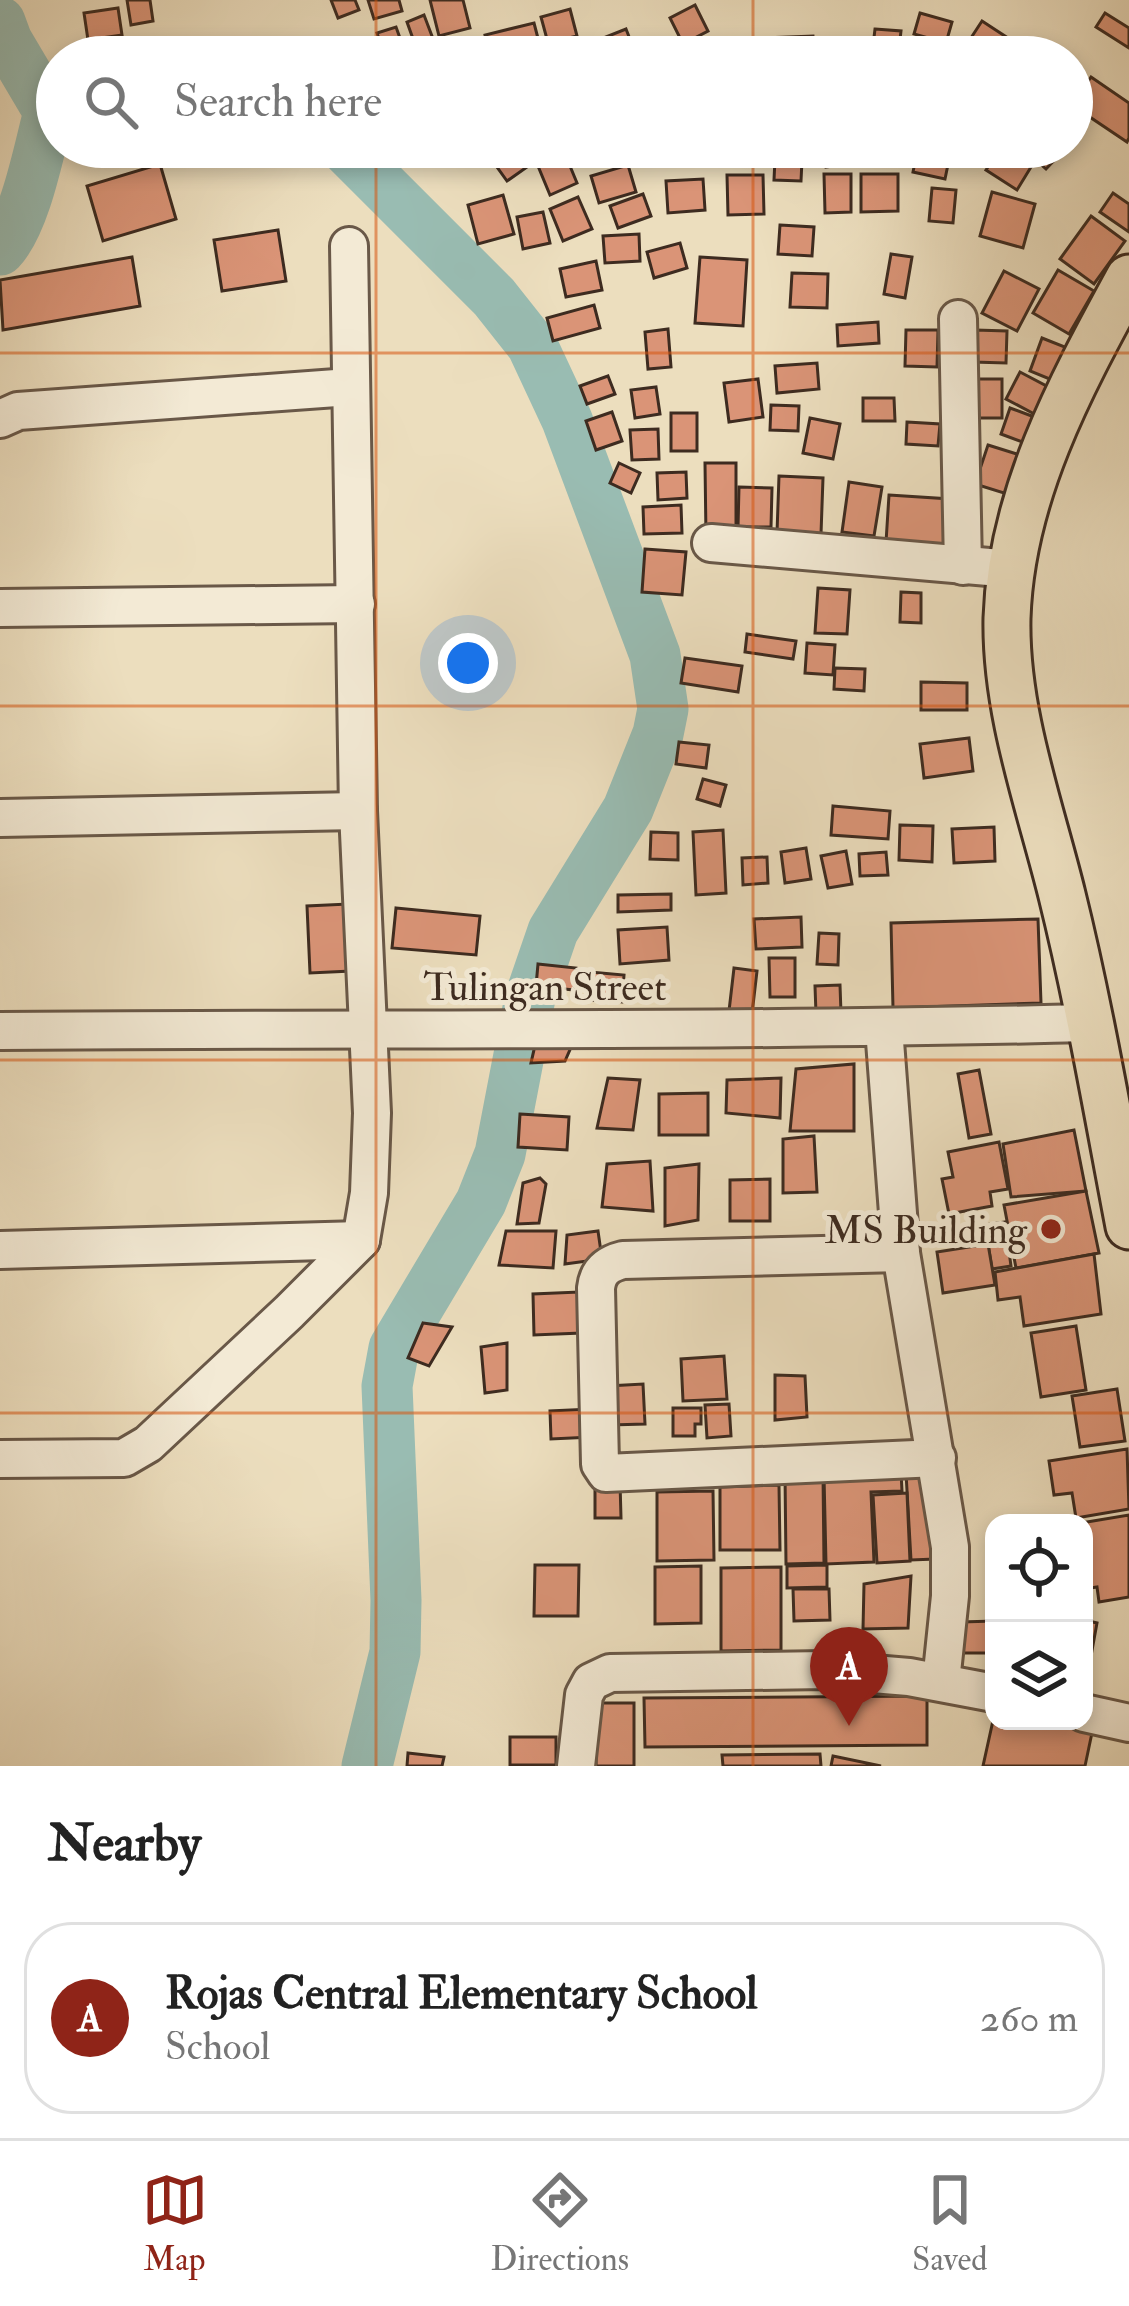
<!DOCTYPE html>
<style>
:root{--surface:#fff;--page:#f2f2f2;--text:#222;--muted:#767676;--line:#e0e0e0;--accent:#8f2418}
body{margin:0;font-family:"IM FELL Double Pica",serif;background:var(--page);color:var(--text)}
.controls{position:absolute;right:36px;bottom:36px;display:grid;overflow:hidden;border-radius:24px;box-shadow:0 6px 18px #0003}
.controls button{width:108px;height:108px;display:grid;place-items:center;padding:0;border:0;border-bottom:3px solid var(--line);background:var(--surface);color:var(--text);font:60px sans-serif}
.you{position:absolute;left:468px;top:663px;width:42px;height:42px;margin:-30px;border:9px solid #fff;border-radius:50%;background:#1a73e8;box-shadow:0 0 0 18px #1a73e833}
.badge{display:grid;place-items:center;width:78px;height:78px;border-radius:50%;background:var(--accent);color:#fff;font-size:39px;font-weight:700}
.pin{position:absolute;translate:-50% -99px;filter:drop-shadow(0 3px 6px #0008)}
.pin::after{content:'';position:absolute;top:63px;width:42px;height:36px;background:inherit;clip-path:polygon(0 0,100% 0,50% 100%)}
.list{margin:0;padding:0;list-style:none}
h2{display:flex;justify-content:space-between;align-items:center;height:156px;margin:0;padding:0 48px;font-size:51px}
h2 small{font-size:39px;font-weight:400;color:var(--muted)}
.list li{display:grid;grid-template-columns:78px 1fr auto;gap:36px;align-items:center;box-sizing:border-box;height:192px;margin:0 24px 24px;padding:0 24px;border:3px solid var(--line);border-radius:48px}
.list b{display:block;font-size:45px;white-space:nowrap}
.list p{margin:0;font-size:39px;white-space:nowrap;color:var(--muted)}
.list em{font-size:39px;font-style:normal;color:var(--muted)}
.icon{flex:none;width:66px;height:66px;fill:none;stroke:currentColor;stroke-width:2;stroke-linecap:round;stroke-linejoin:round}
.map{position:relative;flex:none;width:1129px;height:1766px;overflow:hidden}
.search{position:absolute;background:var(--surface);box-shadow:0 6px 18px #0003;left:36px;right:36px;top:36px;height:132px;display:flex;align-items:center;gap:30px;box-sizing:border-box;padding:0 42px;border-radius:66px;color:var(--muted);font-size:45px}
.sheet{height:372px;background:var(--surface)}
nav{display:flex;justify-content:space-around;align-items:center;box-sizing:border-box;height:168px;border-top:3px solid var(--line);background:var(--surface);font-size:33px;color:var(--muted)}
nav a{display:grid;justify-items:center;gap:6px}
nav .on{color:var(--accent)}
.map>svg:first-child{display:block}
</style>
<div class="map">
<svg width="1129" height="1766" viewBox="0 0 1129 1766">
<rect width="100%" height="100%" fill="#ecdebe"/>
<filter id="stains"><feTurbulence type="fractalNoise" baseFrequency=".00167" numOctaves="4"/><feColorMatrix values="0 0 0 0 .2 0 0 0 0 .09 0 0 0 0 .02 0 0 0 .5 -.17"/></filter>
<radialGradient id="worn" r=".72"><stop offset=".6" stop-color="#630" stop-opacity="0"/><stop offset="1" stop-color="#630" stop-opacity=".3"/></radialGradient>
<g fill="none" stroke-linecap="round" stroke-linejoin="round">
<g stroke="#99bcb2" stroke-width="51">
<path d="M0,22L7,41L49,112C39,149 26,222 0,250"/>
<path d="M344,147L494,297L532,345L567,420L655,655L663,709L658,734L628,809L553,931L530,998L500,1154L481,1202L394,1348L387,1386L396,1600L395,1652L367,1766"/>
</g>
</g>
<g fill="#da9477" stroke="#3d2b20" stroke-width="3">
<path d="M127,0H150L153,21L131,25Z"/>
<path d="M331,0H355L359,10L338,18Z"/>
<path d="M368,0H399L402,11L374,19Z"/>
<path d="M430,0H463L470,28L439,36Z"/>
<path d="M695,5L708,31L683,44L670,18Z"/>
<path d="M118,8L122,35L88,40L84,13Z"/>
<path d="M570,9L577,36L548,43L541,17Z"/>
<path d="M920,13L952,22L946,43L914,34Z"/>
<path d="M1105,13L1129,28V48L1096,27Z"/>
<path d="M424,15L435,44L417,50L407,22Z"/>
<path d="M982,21L1017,44L1008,57H987L967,44Z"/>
<path d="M534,23L541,50L514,57H490L485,35Z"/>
<path d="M396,27L405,52L385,57L377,33Z"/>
<path d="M626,29L637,57H605L598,40Z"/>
<path d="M875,29L901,31L898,57L872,54Z"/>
<path d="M813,36L815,57H765L764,38Z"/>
<path d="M332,41L336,57H310L307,47Z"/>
<path d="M1091,77L1129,103V138L1127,142L1072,105Z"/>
<path d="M510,147L527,167L507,181L492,160Z"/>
<path d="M663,147H704L705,157L664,161Z"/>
<path d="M823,147H851L853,163L826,167Z"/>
<path d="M860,147H899L897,166L860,164Z"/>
<path d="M918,147L951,150L945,179L913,172Z"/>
<path d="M1029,147H1063L1065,149L1046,169L1026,151Z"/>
<path d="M1001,148L1031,167L1017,190L986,170Z"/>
<path d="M565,154L577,183L550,195L538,166Z"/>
<path d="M775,159L802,160L801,181L774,180Z"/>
<path d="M160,164L176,219L103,241L87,186Z"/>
<path d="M628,165L636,192L599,203L591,176Z"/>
<path d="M824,174H851V212L825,213Z"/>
<path d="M861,174H898V211L861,212Z"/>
<path d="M727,175H763L764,214L728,215Z"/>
<path d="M703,179L705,210L668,213L666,181Z"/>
<path d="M932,188L956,190L953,223L929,221Z"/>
<path d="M992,192L1035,204L1023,248L980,236Z"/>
<path d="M1113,193L1129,204V232L1100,212Z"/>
<path d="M643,194L651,216L618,228L610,206Z"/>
<path d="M503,195L514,234L478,244L468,205Z"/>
<path d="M578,197L592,229L563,241L550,209Z"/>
<path d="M543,212L550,243L523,249L517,217Z"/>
<path d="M1091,216L1125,241L1094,284L1060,259Z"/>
<path d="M780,225L814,227L812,256L778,254Z"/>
<path d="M278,230L286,281L222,291L214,240Z"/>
<path d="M639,234L640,261L605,263L603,236Z"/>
<path d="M680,243L687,268L654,278L647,252Z"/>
<path d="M891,254L912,257L905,298L884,294Z"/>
<path d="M132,257L140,306L3,330L0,280Z"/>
<path d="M700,257L747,260L743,326L695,323Z"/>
<path d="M596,261L602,290L566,297L560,269Z"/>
<path d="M1058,270L1094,291L1069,334L1033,313Z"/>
<path d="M1004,271L1039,289L1017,331L982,313Z"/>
<path d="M792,273L828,274L827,308L790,307Z"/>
<path d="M594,305L600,328L553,341L547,318Z"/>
<path d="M878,322L879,343L838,346L837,325Z"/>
<path d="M668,329L671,367L648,369L645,332Z"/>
<path d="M906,330H938L937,367L905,366Z"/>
<path d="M975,330L1007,331L1006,363L973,362Z"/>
<path d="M1042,338L1070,349L1057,382L1030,371Z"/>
<path d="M817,363L819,389L777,393L775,366Z"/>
<path d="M1020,372L1054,390L1040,417L1006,399Z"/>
<path d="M608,376L615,394L587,404L580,386Z"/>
<path d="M758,379L763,417L729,422L724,383Z"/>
<path d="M974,379H1002V418H973Z"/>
<path d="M656,387L660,414L635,418L631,390Z"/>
<path d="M863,398H894L895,421H863Z"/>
<path d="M771,405L799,406L798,431L770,430Z"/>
<path d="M1010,408L1037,418L1028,444L1001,434Z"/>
<path d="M612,412L622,441L596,450L586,421Z"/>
<rect x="671" y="413" width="26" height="38"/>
<path d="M810,418L840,424L833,459L803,453Z"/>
<path d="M907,422L940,424L938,446L906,444Z"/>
<path d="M658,429L659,459L632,460L630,430Z"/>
<path d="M988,445L1020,455L1007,494L975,484Z"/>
<path d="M619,463L640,473L631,493L610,483Z"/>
<path d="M705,463H736V536L706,537Z"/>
<path d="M686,472L687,498L658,500L657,473Z"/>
<path d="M779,476L823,478L821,534L777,533Z"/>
<path d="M849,482L882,487L874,536L842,532Z"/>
<path d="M739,487L772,488L771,527H738Z"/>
<path d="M889,495L950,499L945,562L885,558Z"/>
<path d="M681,505L682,533L644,534L643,507Z"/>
<path d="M645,549L686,552L682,595L642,592Z"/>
<path d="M818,588L850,590L847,634L815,633Z"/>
<path d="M901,592L921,593V623L900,622Z"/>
<path d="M747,634L796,641L793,659L745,652Z"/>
<path d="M807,643L835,645L833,675L805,673Z"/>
<path d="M685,658L742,666L738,692L681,683Z"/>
<path d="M835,668L865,669L864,691L834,689Z"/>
<path d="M921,682L967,683V710H921Z"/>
<path d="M969,738L973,771L924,778L920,744Z"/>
<path d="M679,742L709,745L706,768L676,764Z"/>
<path d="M703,779L726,785L720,806L697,799Z"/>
<path d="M833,806L890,811L888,839L831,835Z"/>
<path d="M900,825L933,826L932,862L899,860Z"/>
<path d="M994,827L995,861L954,863L952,829Z"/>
<path d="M723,830L726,893L696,895L693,832Z"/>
<path d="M651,832L678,833V860L650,859Z"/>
<path d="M806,848L811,879L785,883L781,852Z"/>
<path d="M846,851L852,884L828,888L821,856Z"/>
<path d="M886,852L888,875L860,876L859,854Z"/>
<path d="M767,857L768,883L743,885L742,858Z"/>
<path d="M671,894V910L618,912V895Z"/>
<path d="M348,904L351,971L310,973L307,906Z"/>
<path d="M396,908L480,916L476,955L392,948Z"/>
<path d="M801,917L802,947L756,949L754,919Z"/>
<path d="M1038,919L1041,1003L893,1008L891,923Z"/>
<path d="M667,927L669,960L620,964L618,930Z"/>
<path d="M819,933L839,934L838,965L817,964Z"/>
<path d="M769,958H795V997H770Z"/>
<path d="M538,964L576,968L574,990L536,986Z"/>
<path d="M734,968L757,971L752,1014L729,1011Z"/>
<path d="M590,972L624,975L622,1002L588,1000Z"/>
<path d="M840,985L841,1013L816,1014L815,986Z"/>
<path d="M536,1041L572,1045L565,1061L531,1063Z"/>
<path d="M854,1064V1131H790L796,1069Z"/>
<path d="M979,1070L991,1134L969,1138L958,1074Z"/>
<path d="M608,1078L640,1080L633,1130L597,1128Z"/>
<path d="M781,1078L780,1118L726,1113L727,1080Z"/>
<path d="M708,1093V1135H659V1094Z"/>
<path d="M520,1114L569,1117L567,1150L518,1147Z"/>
<path d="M1074,1130L1086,1191L1011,1197L1003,1144Z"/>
<path d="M814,1136L817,1192L783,1193V1139Z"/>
<path d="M999,1142L1008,1189L990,1192L992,1206L949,1214L942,1179L953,1177L948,1152Z"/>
<path d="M650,1161L653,1211L602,1207L607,1164Z"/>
<path d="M699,1164L698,1220L665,1226V1168Z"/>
<path d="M540,1178L546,1184L539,1223L517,1224L523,1183Z"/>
<path d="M770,1179V1221H730V1180Z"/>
<path d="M1086,1191L1099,1253L1016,1268L1004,1205Z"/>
<path d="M1005,1222L1011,1266L992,1269L988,1244L966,1247L963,1228Z"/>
<path d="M506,1231H556L553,1268L499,1265Z"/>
<path d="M598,1231L602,1259L565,1264L567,1235Z"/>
<path d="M988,1244L995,1285L943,1293L937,1252Z"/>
<path d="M1094,1254L1101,1314L1024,1326L1020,1297L998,1300L995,1272Z"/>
<path d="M579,1292L581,1333L534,1335L533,1294Z"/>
<path d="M423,1323L452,1327L429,1366L408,1358Z"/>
<path d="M1076,1326L1086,1390L1041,1397L1031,1333Z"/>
<path d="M507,1343V1390L485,1393L481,1347Z"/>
<path d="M724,1356L727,1399L683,1401L681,1359Z"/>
<path d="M775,1375L805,1376L807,1417L775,1420Z"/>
<path d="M643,1384L645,1424L610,1425L608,1386Z"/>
<path d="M1117,1389L1125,1441L1080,1447L1072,1396Z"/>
<path d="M729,1404L731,1436L707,1438L705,1405Z"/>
<path d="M673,1408H701V1424H695V1436H673Z"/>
<path d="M591,1409L592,1437L551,1439L550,1411Z"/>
<path d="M1127,1449L1129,1509L1076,1518L1072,1493L1054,1495L1049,1461Z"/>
<path d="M901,1472L902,1491L871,1492L874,1562L826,1564L824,1476Z"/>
<path d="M931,1472L935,1559L911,1560L906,1473Z"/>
<path d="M823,1473L824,1563L786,1564L785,1474Z"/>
<path d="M595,1482H620L621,1518H595Z"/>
<path d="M779,1485L780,1550H720V1487Z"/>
<path d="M713,1491L714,1560L657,1561V1492Z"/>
<path d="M907,1493L910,1561L877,1563L873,1495Z"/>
<path d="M1129,1515V1597L1099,1602L1097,1587L1084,1589V1523H1081Z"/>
<path d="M535,1565H579L578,1616H534Z"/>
<path d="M827,1565V1587L787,1588V1566Z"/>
<path d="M701,1566V1623L655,1624V1567Z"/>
<path d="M781,1567V1650L721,1651V1568Z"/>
<path d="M911,1576L908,1628L863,1629L864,1584Z"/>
<path d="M793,1589H829L830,1620L794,1621Z"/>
<path d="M1084,1620L1097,1623L1085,1689H1084Z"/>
<path d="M994,1621V1653H961V1622Z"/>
<path d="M927,1696V1745L645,1747L644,1698Z"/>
<rect x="596" y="1703" width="38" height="63"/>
<path d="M994,1716V1721H1061L1093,1728L1085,1766H983Z"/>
<rect x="510" y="1737" width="46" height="28"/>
<path d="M408,1753L444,1757L442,1766H407Z"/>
<path d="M820,1754L821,1766H723L722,1755Z"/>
<path d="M833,1756L881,1766H831Z"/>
</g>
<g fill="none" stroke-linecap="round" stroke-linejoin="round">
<g stroke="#695848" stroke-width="42">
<g id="minor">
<path d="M958,319L963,566"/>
<path d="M0,419L18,411L350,387"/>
<path d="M711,543L1012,569"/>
<path d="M0,608L356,604"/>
<path d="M0,818L358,811"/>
<path d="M884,1028L901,1253L950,1547V1596L941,1682"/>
<path d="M0,1031C363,1028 727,1032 1090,1023"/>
<path d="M0,1250L361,1240"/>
<path d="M901,1253L623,1260C607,1264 598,1271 596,1288L600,1464L606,1473L937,1458"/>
<path d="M0,1459L124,1458L148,1444L289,1312L361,1240L369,1193L372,1113L358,811L349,246"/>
<path d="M1084,1713L1129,1723"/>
<path d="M576,1766L584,1695L591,1682L610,1673L825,1670L909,1677L994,1693"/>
</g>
</g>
<g stroke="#3d2b20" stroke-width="51">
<path id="major" d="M1129,278C1071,385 1011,494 1007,618C1005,712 1040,806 1062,895C1089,1004 1108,1116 1129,1226"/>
</g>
<use href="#minor" stroke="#f3ead5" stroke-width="36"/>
<use href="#major" stroke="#ecdebe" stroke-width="45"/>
</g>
<path fill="none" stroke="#d7540e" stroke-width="3" stroke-opacity="0.55" d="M376,0V57M753,0V57M376,147V1766M753,147V1766M0,353H1129M0,706H1129M0,1060H1129M0,1413H1129"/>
<circle fill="#8f2418" stroke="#f3ead5" stroke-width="4.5" cx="1051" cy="1229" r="12"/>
<g text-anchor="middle" stroke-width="10" stroke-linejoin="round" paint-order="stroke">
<g font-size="39" fill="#3d2b20" stroke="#f3ead5">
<text x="545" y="1000">Tulingan Street</text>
</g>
<g font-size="39" fill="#3d2b20" stroke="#f3ead5" text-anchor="end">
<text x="1027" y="1243">MS Building</text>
</g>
</g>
<rect width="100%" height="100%" filter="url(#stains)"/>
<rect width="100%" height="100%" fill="url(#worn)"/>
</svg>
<div class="controls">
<button><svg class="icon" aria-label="locate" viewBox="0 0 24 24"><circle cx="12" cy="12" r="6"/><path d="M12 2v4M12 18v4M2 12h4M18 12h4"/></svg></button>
<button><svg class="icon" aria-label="layers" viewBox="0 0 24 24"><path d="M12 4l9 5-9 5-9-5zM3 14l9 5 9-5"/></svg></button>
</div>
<div class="you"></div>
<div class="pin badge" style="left:849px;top:1726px">A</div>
<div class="search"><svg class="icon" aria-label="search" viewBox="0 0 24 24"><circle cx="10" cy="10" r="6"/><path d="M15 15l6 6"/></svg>Search here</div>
</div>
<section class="sheet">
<h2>Nearby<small></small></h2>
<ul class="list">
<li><span class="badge">A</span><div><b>Rojas Central Elementary School</b><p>School</p></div><em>260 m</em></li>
</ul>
</section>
<nav>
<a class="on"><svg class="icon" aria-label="map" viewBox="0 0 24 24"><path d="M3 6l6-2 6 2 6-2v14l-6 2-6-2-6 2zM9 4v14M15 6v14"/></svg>Map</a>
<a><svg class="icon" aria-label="directions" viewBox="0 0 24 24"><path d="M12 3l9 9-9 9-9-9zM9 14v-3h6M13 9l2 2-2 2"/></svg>Directions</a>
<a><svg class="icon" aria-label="saved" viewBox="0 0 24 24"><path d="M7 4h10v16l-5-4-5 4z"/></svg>Saved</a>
</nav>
